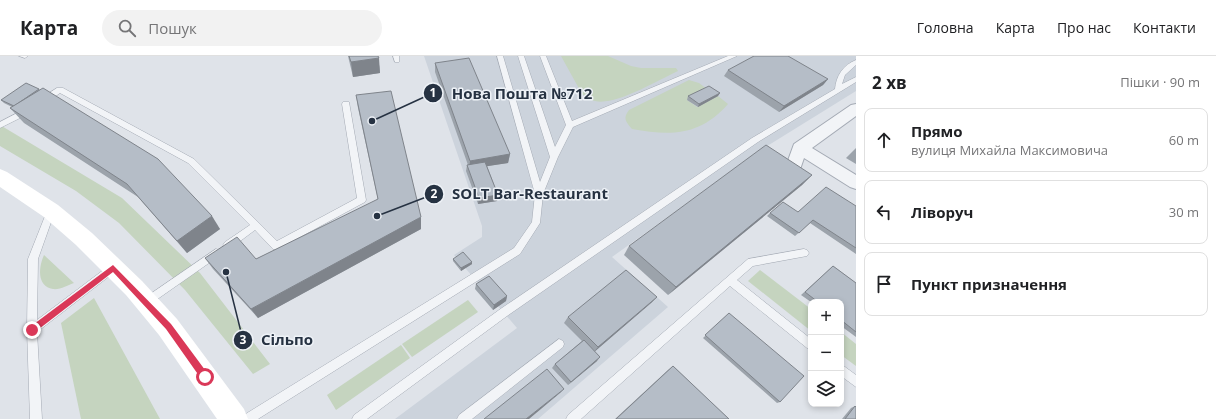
<!DOCTYPE html>
<html lang="uk">
<meta charset="utf-8">
<style>
:root{--surface:#fff;--page:#f2f2f2;--text:#202124;--muted:#757577;--line:#e0e0e0}
body{margin:0;font-family:"Open Sans",sans-serif;background:var(--page);color:var(--text)}
.controls{position:absolute;right:12px;bottom:12px;display:grid;overflow:hidden;border-radius:8px;box-shadow:0 2px 6px #0003}
.controls button{width:36px;height:36px;display:grid;place-items:center;padding:0;border:0;border-bottom:1px solid var(--line);background:var(--surface);color:var(--text);font:20px sans-serif}
.stop{position:absolute;width:12px;height:12px;margin:-9px;border:3px solid #da3858;border-radius:50%;background:#fff}
.stop.end{background:#da3858;border-color:#fff;box-shadow:0 1px 4px #0008}
.list{margin:0;padding:0;list-style:none}
h2{display:flex;justify-content:space-between;align-items:center;height:52px;margin:0;padding:0 16px;font-size:17px}
h2 small{font-size:13px;font-weight:400;color:var(--muted)}
.list li{display:grid;grid-template-columns:26px 1fr auto;gap:12px;align-items:center;box-sizing:border-box;height:64px;margin:0 8px 8px;padding:0 8px;border:1px solid var(--line);border-radius:8px}
.list b{display:block;font-size:15px;white-space:nowrap}
.list p{margin:0;font-size:13px;white-space:nowrap;color:var(--muted)}
.list em{font-size:13px;font-style:normal;color:var(--muted)}
.icon{flex:none;width:22px;height:22px;fill:none;stroke:currentColor;stroke-width:2;stroke-linecap:round;stroke-linejoin:round}
.map{position:relative;flex:none;width:856px;height:363px;overflow:hidden}
header{display:flex;align-items:center;gap:24px;box-sizing:border-box;height:56px;padding:0 20px;background:var(--surface);border-bottom:1px solid var(--line)}
header strong{font-size:19px}
nav{display:flex;gap:22px;margin-inline-start:auto;font-size:14px}
.search{width:280px;height:36px;background:var(--page);display:flex;align-items:center;gap:10px;box-sizing:border-box;padding:0 14px;border-radius:22px;color:var(--muted);font-size:15px}
main{display:flex}
aside{flex:1;background:var(--surface)}
.map>svg:first-child{display:block}
</style>
<header>
<strong>Карта</strong>
<div class="search"><svg class="icon" aria-label="search" viewBox="0 0 24 24"><circle cx="10" cy="10" r="6"/><path d="M15 15l6 6"/></svg>Пошук</div>
<nav><a>Головна</a><a>Карта</a><a>Про нас</a><a>Контакти</a></nav>
</header>
<main>
<div class="map">
<svg width="856" height="363" viewBox="0 0 856 363">
<rect width="100%" height="100%" fill="#dfe3e9"/>
<path fill="#ccd3dc" d="M424,0H856V35L764,92L612,201L668,251L538,363H395L517,272L454,199L482,181V170Z"/>
<g fill="#c5d4bf">
<path d="M561,0H608L631,10L641,12H676L678,15C658,24 616,50 595,45C590,44 586,41 582,38Z"/>
<path d="M689,24L699,27L707,33L687,44L697,51L718,40L728,48C700,80 671,80 632,73C625,65 623,62 629,54Z"/>
<path d="M0,69L122,142L200,217L270,308L253,318L185,234L119,167L76,135L0,90Z"/>
<path d="M44,199L74,227C68,229 60,234 53,233C36,230 39,210 44,199Z"/>
<path d="M760,214L811,253V275L748,225Z"/>
<path d="M94,242L160,363H81L61,267Z"/>
<path d="M468,244L478,256L412,301L402,288Z"/>
<path d="M841,276L856,288V310L841,299Z"/>
<path d="M401,289L410,302L336,354L327,339Z"/>
</g>
<g fill="none" stroke-linecap="round" stroke-linejoin="round">
<g stroke="#a4aab4" stroke-width="1">
<g id="lane">
<path d="M19,0H28L25,2Z"/>
<path d="M393,0H399V6H395Z"/>
<path d="M497,0H503L540,126L550,101L518,0H524L555,91L566,69L540,0H546L572,65L728,0H737L573,71L558,101L543,138L540,167L520,198L258,363H242L244,359L514,192L532,166L535,138Z"/>
<path d="M856,4V9L845,19L842,28L856,21V26L758,86L507,260L367,363H352L354,359L499,254L752,82L835,33C836,20 843,9 856,4Z"/>
<path d="M57,32H63L194,103L277,185L357,142L342,48L343,46H349L366,144L365,146L276,194L273,193L255,174L231,192H225L223,189L225,186L250,169L188,107L60,37L46,47H40V43Z"/>
<path d="M27,52L31,55L30,57L0,72V66Z"/>
<path d="M51,152L55,155L38,203L37,264L110,209L113,208L116,209L118,212L116,215L37,276L42,363H30L27,274L28,203L47,155Z"/>
<path d="M216,193L219,194L221,197L219,200L149,249L146,250L143,249L141,246L143,243Z"/>
<path d="M804,193L807,194L809,197L807,200L753,210L737,224L811,283V294L807,292L730,230L581,363H566L568,359L748,203Z"/>
<path d="M559,283L563,285L564,288L563,291L472,363H457L459,359Z"/>
<path d="M841,308L856,319V331L841,320Z"/>
</g>
</g>
<g stroke="#a4aab4" stroke-width="2">
<path id="street" d="M856,48V60L812,92L856,119V133L850,131L804,102L796,125L790,127L784,125L782,121L794,88L851,49Z"/>
</g>
<use href="#lane" fill="#f2f4f7" fill-rule="evenodd"/>
<use href="#street" fill="#f2f4f7" fill-rule="evenodd"/>
<path fill="#fff" fill-rule="evenodd" d="M0,113L7,116L58,149L92,177L142,225L177,263L244,353L248,363H217L159,279L126,239L76,189L44,161L0,131Z"/>
</g>
<g fill="#9ca3ab">
<path d="M348,0H378L380,17L353,21Z"/>
<path d="M435,7L510,98L508,107L487,110L498,139L497,145L478,148L466,115L467,109H468L435,16Z"/>
<path d="M728,14L828,23L823,29L779,56L724,20Z"/>
<path d="M39,33L40,34L220,173L187,197L138,141L24,67L10,52L12,51L4,47L1,44Z"/>
<path d="M356,39L421,173L258,262L213,213L205,202L256,203L378,144L358,52Z"/>
<path d="M688,40H718L698,51L687,44Z"/>
<path d="M856,92V108L846,102Z"/>
<path d="M812,119L802,129L668,239L624,199L629,190Z"/>
<path d="M856,150V198L810,167L795,180L767,160L770,157L798,156Z"/>
<path d="M453,203L472,206V208L461,215L453,205Z"/>
<path d="M833,210L856,227V281L841,270V246H811L801,239Z"/>
<path d="M476,228L507,240L506,245L493,254L475,233Z"/>
<path d="M657,241L651,247L595,295L597,305L568,329L552,312L555,308L582,285L564,267L568,261Z"/>
<path d="M726,260L780,346L777,347L703,282Z"/>
<path d="M673,310L729,363H615L668,314Z"/>
<path d="M855,350L856,363H842L851,352Z"/>
</g>
<g fill="#7f848b">
<path d="M379,2L380,17L353,21L351,6Z"/>
<path d="M828,23L823,29L779,56L784,50Z"/>
<path d="M720,37L718,40L698,51L699,48Z"/>
<path d="M510,98L508,107L469,113L470,105Z"/>
<path d="M812,119L802,129L668,239L676,231Z"/>
<path d="M498,139L497,145L478,148L479,142Z"/>
<path d="M212,160L220,173L187,197L177,185Z"/>
<path d="M421,161V173L258,262L251,253Z"/>
<path d="M472,206V208L461,215V212Z"/>
<path d="M507,240L506,245L493,254L494,249Z"/>
<path d="M657,241L651,247L593,297L598,291Z"/>
<path d="M600,301L597,305L568,329L571,326Z"/>
<path d="M564,333L560,337L529,363H526Z"/>
</g>
<g fill="#b5bdc7" stroke="#7f848b">
<path d="M349,0H378L379,2L351,6Z"/>
<path d="M754,0H788L828,23L784,50L728,14Z"/>
<path d="M469,2L510,98L470,105L435,7Z"/>
<path d="M26,27L39,33L14,50L1,44Z"/>
<path d="M709,30L720,37L699,48L688,40Z"/>
<path d="M43,32L158,103L212,160L177,185L127,128L10,52Z"/>
<path d="M391,35L421,161L251,253L205,202L237,181L256,203L378,143L356,39Z"/>
<path d="M766,89L812,119L676,231L629,190Z"/>
<path d="M485,106L498,139L479,142L467,109Z"/>
<path d="M826,131L856,150V192L813,164L799,177L770,157L783,146L798,156Z"/>
<path d="M463,196L472,206L461,212L453,203Z"/>
<path d="M833,210L856,227V276L841,264V246H818L805,236Z"/>
<path d="M626,214L657,241L598,291L568,261Z"/>
<path d="M489,220L507,240L494,249L476,228Z"/>
<path d="M729,257L804,320L780,346L705,279Z"/>
<path d="M584,284L600,301L571,326L555,308Z"/>
<path d="M673,310L729,363H616Z"/>
<path d="M547,313L564,333L526,363H484Z"/>
<path d="M855,350L856,351V363H845Z"/>
</g>
<path fill="#da3858" d="M113,209L171,268L208,318V324H202L166,273L113,216L35,276H30V271Z"/>
<path fill="none" stroke="#263242" stroke-width="1.5" d="M372 65L433 37M377 160L434 138M226 216L243 284"/>
<g fill="#263242" stroke="#eef2f7" stroke-width="1.5">
<circle cx="372" cy="65" r="4"/>
<circle cx="377" cy="160" r="4"/>
<circle cx="226" cy="216" r="4"/>
<circle cx="433" cy="37" r="10"/>
<circle cx="434" cy="138" r="10"/>
<circle cx="243" cy="284" r="10"/>
</g>
<g font-size="12" text-anchor="middle" font-weight="bold" fill="#fff">
<text x="433" y="41">1</text>
<text x="434" y="142">2</text>
<text x="243" y="288">3</text>
</g>
<g font-size="15" text-anchor="middle" font-weight="bold" fill="#263242" stroke="#eef2f7" stroke-width="3" stroke-linejoin="round" paint-order="stroke">
<text x="522" y="43">Нова Пошта №712</text>
<text x="530" y="143">SOLT Bar-Restaurant</text>
<text x="287" y="289">Сільпо</text>
</g>
</svg>
<div class="controls">
<button>+</button>
<button>−</button>
<button><svg class="icon" aria-label="layers" viewBox="0 0 24 24"><path d="M12 4l9 5-9 5-9-5zM3 14l9 5 9-5"/></svg></button>
</div>
<div class="stop" style="left:205px;top:321px"></div>
<div class="stop end" style="left:32px;top:274px"></div>
</div>
<aside>
<h2>2 хв<small>Пішки · 90 m</small></h2>
<ul class="list">
<li><svg class="icon" aria-label="ahead" viewBox="0 0 24 24"><path d="M12 20V5M6 11l6-6 6 6"/></svg><div><b>Прямо</b><p>вулиця Михайла Максимовича</p></div><em>60 m</em></li>
<li><svg class="icon" aria-label="left" viewBox="0 0 24 24"><path d="M17 20v-9H6M10 6l-5 5 5 5"/></svg><div><b>Ліворуч</b></div><em>30 m</em></li>
<li><svg class="icon" aria-label="arrive" viewBox="0 0 24 24"><path d="M6 21V4h12l-3 4 3 4H6"/></svg><div><b>Пункт призначення</b></div></li>
</ul>
</aside>
</main>
